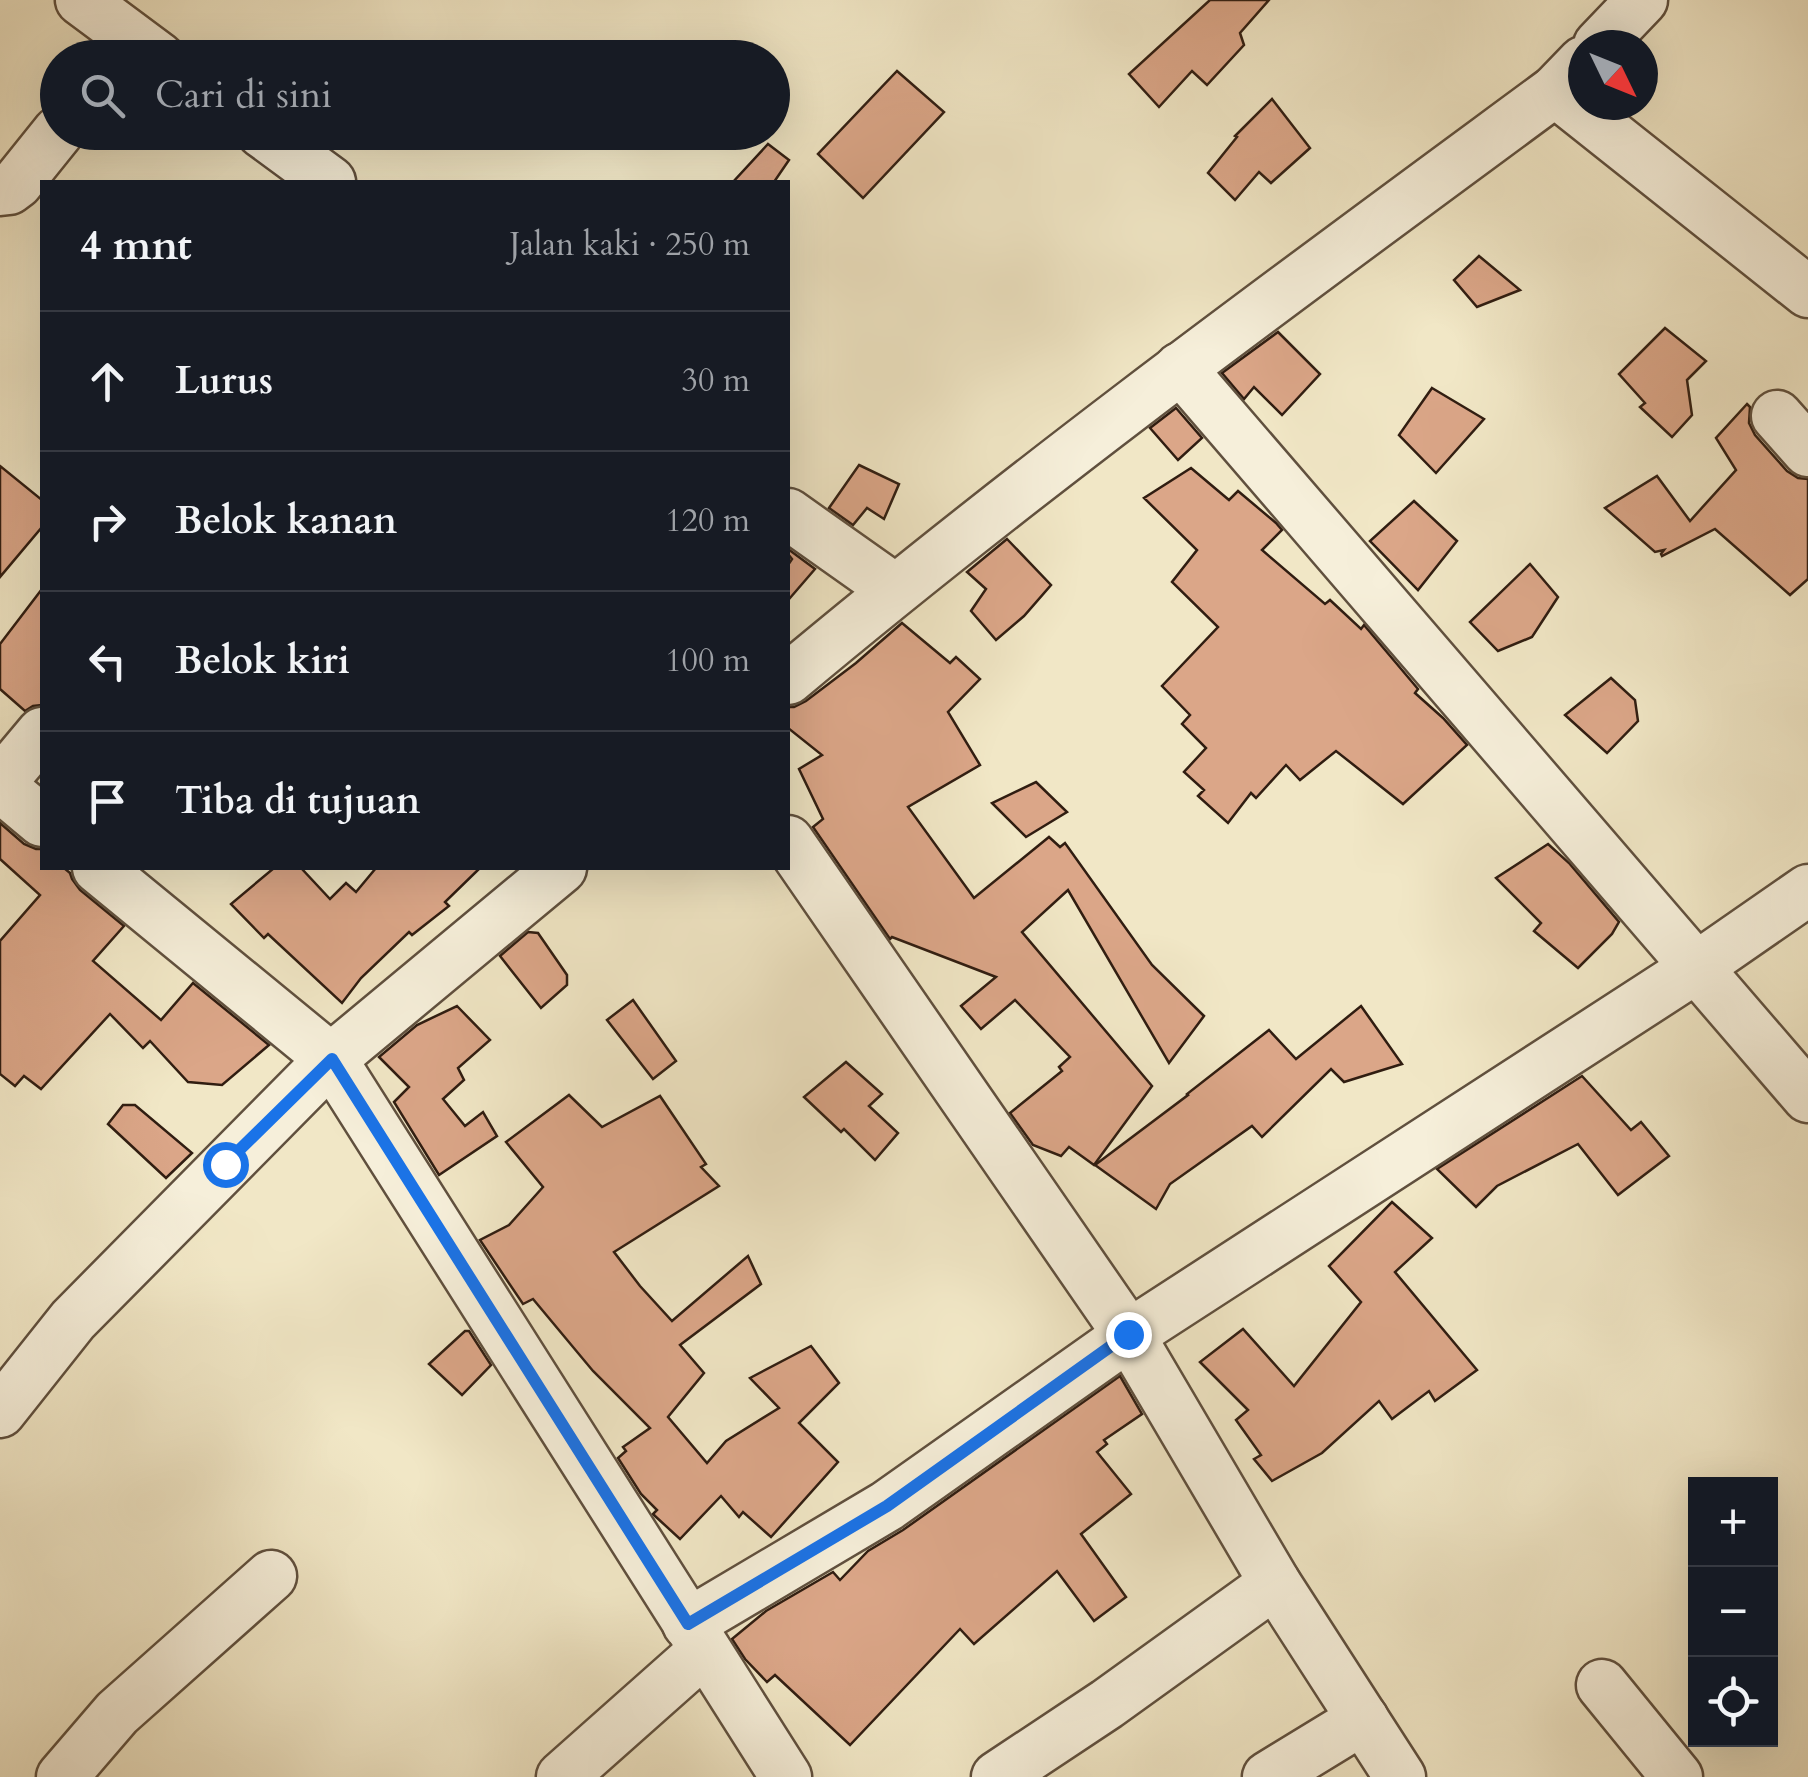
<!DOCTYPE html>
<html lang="id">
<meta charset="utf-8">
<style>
:root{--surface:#171b24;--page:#242831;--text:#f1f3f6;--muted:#9ea1a6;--line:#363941}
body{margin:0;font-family:Cardo,serif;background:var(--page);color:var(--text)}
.controls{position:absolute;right:30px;bottom:30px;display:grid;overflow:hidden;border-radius:0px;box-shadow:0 10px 40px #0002}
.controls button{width:90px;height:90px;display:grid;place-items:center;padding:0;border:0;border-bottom:2px solid var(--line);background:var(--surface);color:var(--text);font:50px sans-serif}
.compass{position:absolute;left:1568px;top:30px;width:90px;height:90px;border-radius:50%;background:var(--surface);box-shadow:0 10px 40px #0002;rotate:133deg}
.stop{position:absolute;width:30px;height:30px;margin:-22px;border:8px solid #1a73e8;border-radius:50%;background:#fff}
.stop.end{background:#1a73e8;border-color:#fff;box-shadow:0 2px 10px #0008}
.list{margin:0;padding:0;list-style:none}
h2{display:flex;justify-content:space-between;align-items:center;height:130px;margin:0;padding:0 40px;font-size:42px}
h2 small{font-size:32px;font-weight:400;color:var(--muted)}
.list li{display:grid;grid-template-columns:65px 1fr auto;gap:30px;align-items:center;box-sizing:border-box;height:140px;padding:0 40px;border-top:2px solid var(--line)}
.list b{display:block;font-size:38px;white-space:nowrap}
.list em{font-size:32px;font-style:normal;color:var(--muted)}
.icon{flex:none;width:55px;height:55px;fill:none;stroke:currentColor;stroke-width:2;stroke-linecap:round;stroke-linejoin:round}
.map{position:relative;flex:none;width:1808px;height:1777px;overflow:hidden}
.search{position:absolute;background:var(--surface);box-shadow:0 10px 40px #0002;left:40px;top:40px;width:750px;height:110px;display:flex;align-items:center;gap:25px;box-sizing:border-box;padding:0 35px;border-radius:55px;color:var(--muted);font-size:38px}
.panel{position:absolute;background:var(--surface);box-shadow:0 10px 40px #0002;left:40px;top:180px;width:750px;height:690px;border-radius:0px}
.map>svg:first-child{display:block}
</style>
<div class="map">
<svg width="1808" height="1777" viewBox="0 0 1808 1777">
<rect width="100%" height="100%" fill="#f1e7c6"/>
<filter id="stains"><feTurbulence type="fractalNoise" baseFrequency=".002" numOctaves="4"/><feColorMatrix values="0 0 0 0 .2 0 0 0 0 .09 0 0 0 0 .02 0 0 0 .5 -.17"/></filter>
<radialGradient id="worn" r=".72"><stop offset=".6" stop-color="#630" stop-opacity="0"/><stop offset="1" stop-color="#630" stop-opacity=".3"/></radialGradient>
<g fill="#dba688" stroke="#301d11" stroke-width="2.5">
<path d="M1210,0H1269L1240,33L1244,45L1207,85L1192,71L1159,107L1129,74Z"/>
<path d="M897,71L944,112L863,198L818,154Z"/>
<path d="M1272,99L1310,148L1271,183L1259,172L1235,200L1208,173L1237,137L1235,136Z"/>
<path d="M768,144L789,160L774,182H733Z"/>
<path d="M1479,256L1520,290L1477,307L1454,280Z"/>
<path d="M1665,328L1706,361L1687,380L1692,415L1672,437L1640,407L1645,403L1619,374Z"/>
<path d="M1278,332L1320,374L1282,415L1254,387L1244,399L1222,373Z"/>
<path d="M1432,388L1484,419L1436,473L1399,435Z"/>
<path d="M1747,404L1750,407L1749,423L1755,435L1787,471L1798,478L1808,479V579L1790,595L1715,529L1662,556L1661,554L1664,550L1655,552L1605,508L1657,476L1690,521L1736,470L1716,438Z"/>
<path d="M1176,408L1202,438L1178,460L1150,428Z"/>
<path d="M859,465L899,484L884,519L867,508L853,525L829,508Z"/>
<path d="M0,466L42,500V527L0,577Z"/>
<path d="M1191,468L1229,500L1238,491L1276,523L1282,530L1262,550L1325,604L1330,600L1361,629L1364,625L1418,689L1415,693L1443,718L1467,745L1403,804L1336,751L1300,780L1286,765L1256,798L1251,793L1228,823L1198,796L1204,790L1184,772L1206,748L1182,724L1190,715L1162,686L1218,627L1172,582L1197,550L1144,498Z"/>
<path d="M1414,501L1457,541L1418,590L1370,541Z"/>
<path d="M1007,539L1051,585L1024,616L996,640L971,611L986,589L967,572Z"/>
<path d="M788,549L815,569L790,598L788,596V565L792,559L788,554Z"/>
<path d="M1530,564L1558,597L1532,637L1498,651L1470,622Z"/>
<path d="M42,589V705L33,706L25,711L0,689V644Z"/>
<path d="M902,623L950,663L956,657L980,679L948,712L980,765L908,807L974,898L1049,837L1060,847L1065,843L1152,965L1204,1016L1169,1063L1068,890L1022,932L1152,1086L1094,1165L1069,1147L1061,1156L1033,1145L1010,1113L1062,1071L1059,1067L1070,1057L1015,1000L981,1029L961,1006L996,977L892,937L890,939L813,827L823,819L799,769L822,755L788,728V707H794L806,701L856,663Z"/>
<path d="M1611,678L1635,700L1638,721L1607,753L1565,715Z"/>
<path d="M1036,782L1067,812L1026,837L992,803Z"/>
<path d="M0,823L24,844L36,849H42V868H64L70,873L72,879L80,890L124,926L93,961L161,1020L193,983L269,1045L222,1085L188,1082L150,1041L143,1048L110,1014L41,1089L24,1076L15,1086L0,1074V941L40,895L0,859Z"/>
<path d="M1548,844L1569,863L1619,922L1612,934L1578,968L1534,931L1541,923L1496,878Z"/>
<path d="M274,868H301L330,899L346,883L356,892L376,868H480L445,902L449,906L412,935L409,932L361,978L342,1003L268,934L264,938L231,904Z"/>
<path d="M528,932L538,933L567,975V985L541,1008L500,956Z"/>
<path d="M633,1000L676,1061L653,1079L607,1020Z"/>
<path d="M457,1006L490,1040L458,1068L464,1080L443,1099L465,1126L483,1112L497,1136L439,1175L394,1102L409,1087L379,1057L417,1025Z"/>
<path d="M1361,1006L1402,1064L1344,1082L1331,1069L1262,1137L1252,1126L1170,1184L1156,1209L1095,1165L1188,1095L1187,1094L1269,1030L1296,1059Z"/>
<path d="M846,1062L882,1094L869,1106L898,1133L875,1160L844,1129L841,1132L804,1097Z"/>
<path d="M1582,1076L1631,1130L1641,1122L1669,1156L1618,1195L1578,1144L1497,1186L1476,1207L1437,1169Z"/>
<path d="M569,1095L602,1127L660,1096L706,1164L701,1167L719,1186L614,1252L640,1286L672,1321L748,1256L761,1284L680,1345L704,1373L668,1417L707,1463L726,1441L779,1408L750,1378L811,1346L839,1383L799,1423L838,1462L771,1537L743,1512L739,1517L721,1496L680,1539L655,1516L653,1514L657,1510L641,1494L618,1458L626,1451L623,1447L650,1428L593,1371L533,1299L523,1304L480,1240L509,1225L543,1187L506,1142Z"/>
<path d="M123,1105H135L192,1153L166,1178L108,1124Z"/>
<path d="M1392,1202L1432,1238L1395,1272L1477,1370L1435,1401L1429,1391L1392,1419L1379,1401L1322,1453L1272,1481L1254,1459L1261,1455L1236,1420L1248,1410L1200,1362L1243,1329L1294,1386L1361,1302L1329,1266Z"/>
<path d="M465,1331H469L491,1365L462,1395L429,1364Z"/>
<path d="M1120,1376L1142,1414L1104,1440L1107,1444L1097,1452L1131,1494L1081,1534L1126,1597L1094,1621L1057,1571L974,1644L960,1629L850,1745L775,1675L767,1682L745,1659L732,1639L766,1611L833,1572L840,1580L868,1551L903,1530Z"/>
</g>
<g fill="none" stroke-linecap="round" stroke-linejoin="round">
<g stroke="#60503e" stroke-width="55">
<g id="minor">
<path d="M81,0L159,58"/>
<path d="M1599,45L1642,0"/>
<path d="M1555,91L1808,292"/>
<path d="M262,132L330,182"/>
<path d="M0,190L9,189L17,183L58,132"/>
<path d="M1180,368L1808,1097"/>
<path d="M1777,416L1808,451"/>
<path d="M788,514L894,589"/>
<path d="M788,679C1035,472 1296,282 1555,91L1583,62"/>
<path d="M0,783L42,733"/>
<path d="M0,786L42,821"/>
<path d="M788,841L1129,1335L1275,1583L1400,1777"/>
<path d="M98,868L331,1059L786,1777"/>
<path d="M0,1412L73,1320L331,1059L561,868"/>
<path d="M688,1624L887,1506L1129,1335L1697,967L1808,890"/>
<path d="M1602,1685L1677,1777"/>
<path d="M62,1777L117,1713L271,1576"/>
<path d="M562,1777L705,1650"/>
<path d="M997,1777L1107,1704L1275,1583"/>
<path d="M1268,1777L1363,1719"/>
</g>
</g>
<use href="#minor" stroke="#f6efda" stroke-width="50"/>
</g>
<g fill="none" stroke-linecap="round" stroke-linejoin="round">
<path stroke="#1a73e8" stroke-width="12" d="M225,1164L332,1059L688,1624L887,1506L1128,1334"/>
</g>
<rect width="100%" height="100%" filter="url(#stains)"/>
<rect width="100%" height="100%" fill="url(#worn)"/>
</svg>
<div class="controls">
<button>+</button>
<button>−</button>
<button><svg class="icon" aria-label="locate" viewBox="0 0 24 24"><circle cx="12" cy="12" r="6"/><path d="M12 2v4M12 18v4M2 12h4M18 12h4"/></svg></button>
</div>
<svg class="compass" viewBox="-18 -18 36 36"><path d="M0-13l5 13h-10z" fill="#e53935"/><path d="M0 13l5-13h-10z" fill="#9ea1a6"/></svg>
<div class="stop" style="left:225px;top:1164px"></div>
<div class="stop end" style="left:1128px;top:1334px"></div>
<div class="search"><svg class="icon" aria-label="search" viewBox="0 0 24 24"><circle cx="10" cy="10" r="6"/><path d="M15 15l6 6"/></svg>Cari di sini</div>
<section class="panel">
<h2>4 mnt<small>Jalan kaki · 250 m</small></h2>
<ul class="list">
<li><svg class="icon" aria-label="ahead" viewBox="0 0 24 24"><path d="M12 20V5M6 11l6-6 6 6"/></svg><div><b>Lurus</b></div><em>30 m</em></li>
<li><svg class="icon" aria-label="right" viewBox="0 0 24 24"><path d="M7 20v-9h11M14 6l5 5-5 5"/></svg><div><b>Belok kanan</b></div><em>120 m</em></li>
<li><svg class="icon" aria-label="left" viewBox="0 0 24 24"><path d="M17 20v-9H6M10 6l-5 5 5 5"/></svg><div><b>Belok kiri</b></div><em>100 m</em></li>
<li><svg class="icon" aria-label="arrive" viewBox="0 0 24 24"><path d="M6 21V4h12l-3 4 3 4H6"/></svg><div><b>Tiba di tujuan</b></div></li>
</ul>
</section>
</div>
